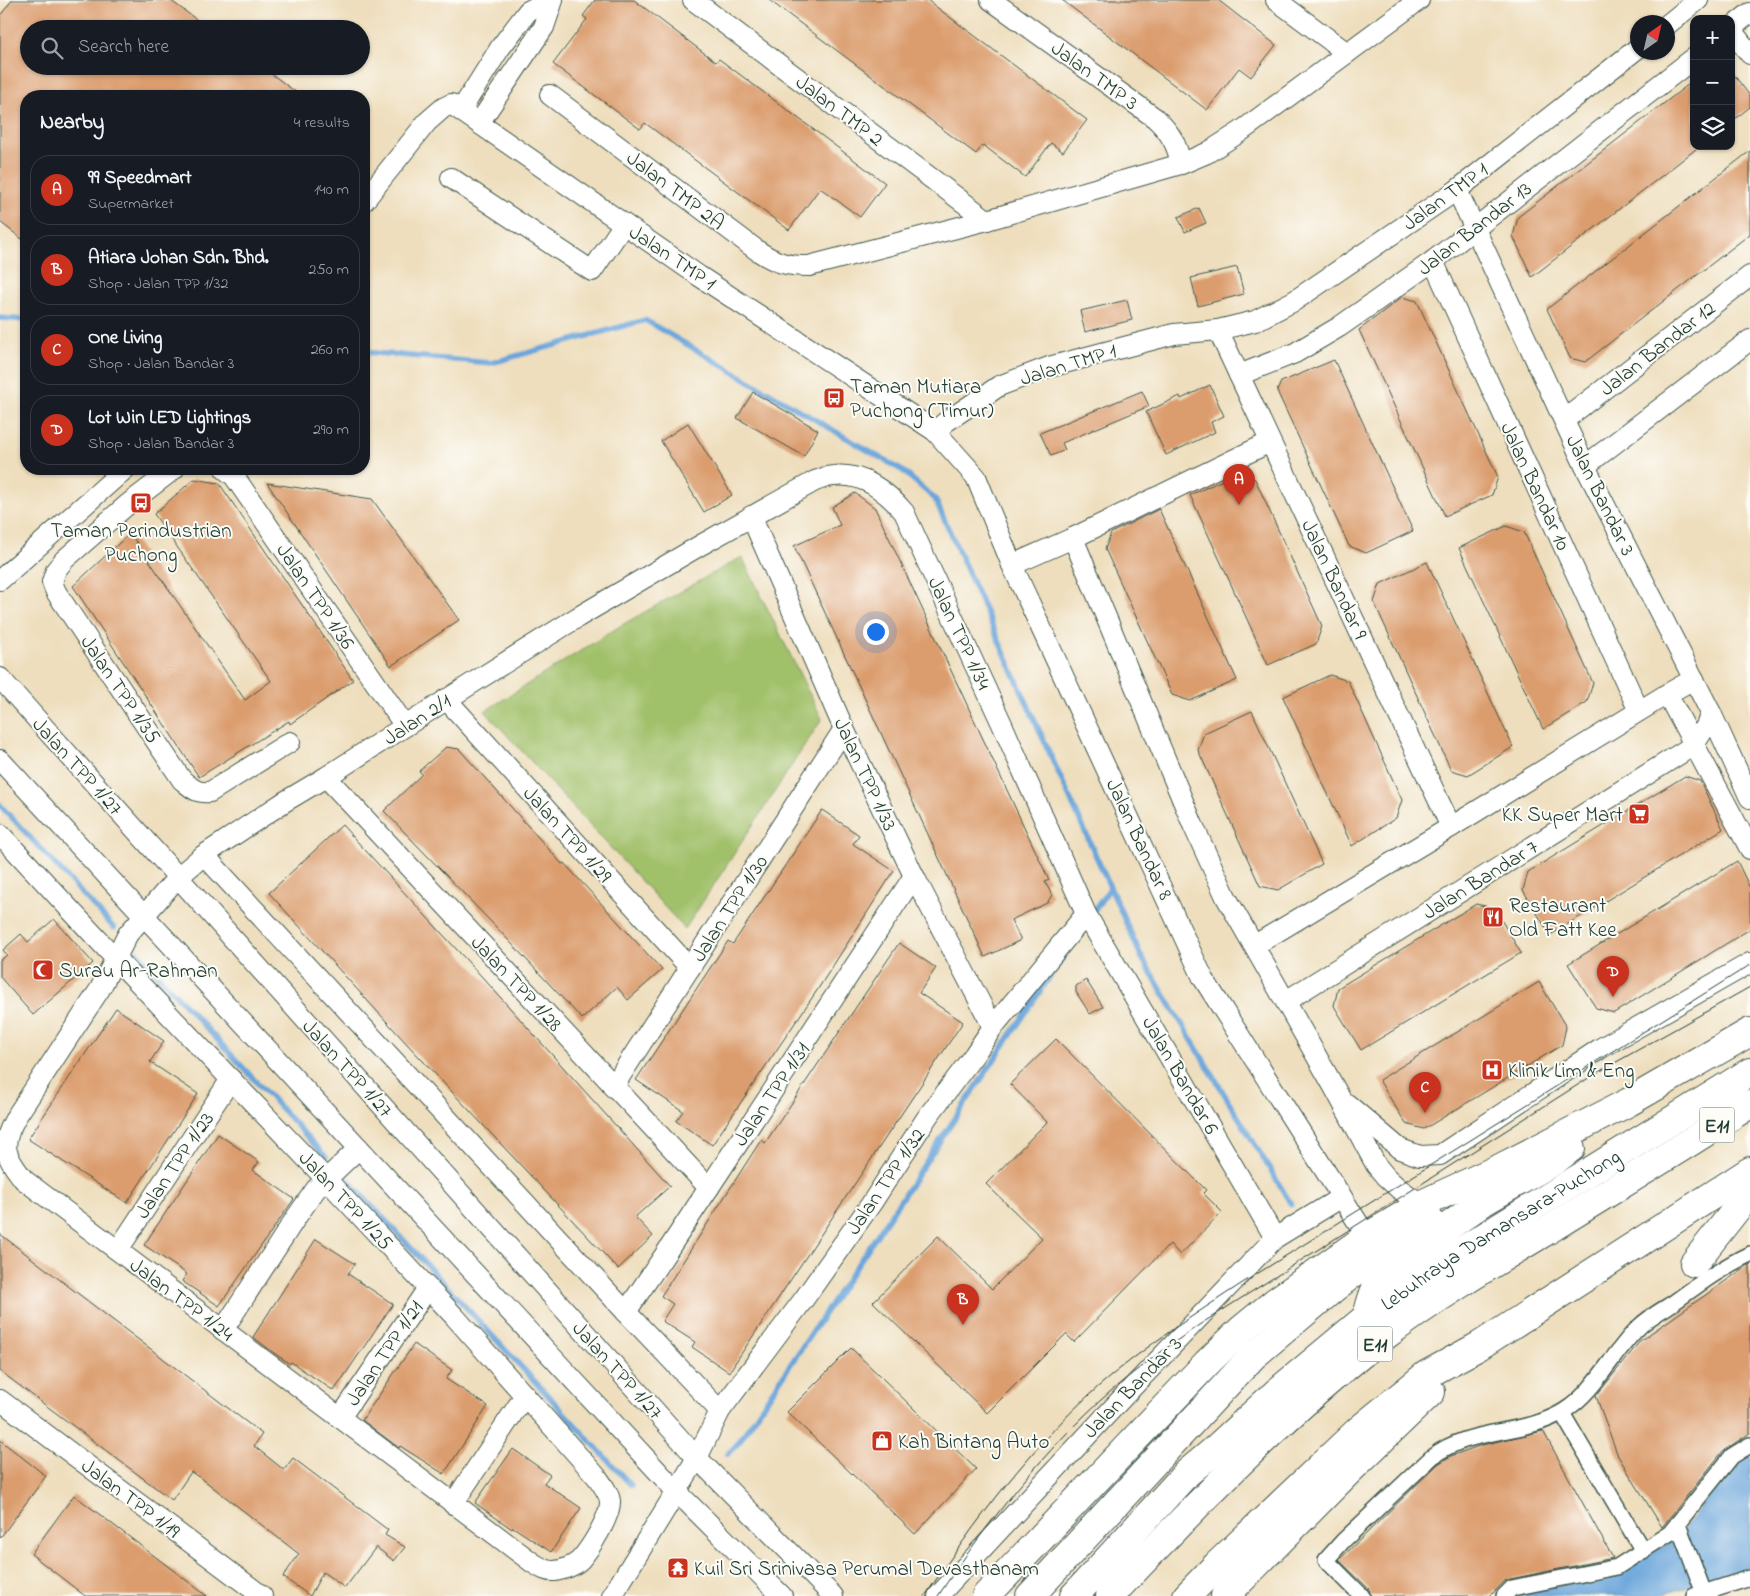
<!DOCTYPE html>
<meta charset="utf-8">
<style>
:root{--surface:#171b24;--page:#242831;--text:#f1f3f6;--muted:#9ea1a6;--line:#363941;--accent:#c8321e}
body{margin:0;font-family:"Indie Flower",sans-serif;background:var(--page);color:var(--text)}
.controls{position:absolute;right:15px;top:15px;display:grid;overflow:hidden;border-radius:10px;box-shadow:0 1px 4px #0004}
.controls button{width:45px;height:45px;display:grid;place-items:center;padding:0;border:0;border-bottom:1px solid var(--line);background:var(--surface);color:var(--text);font:25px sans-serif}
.compass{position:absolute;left:1630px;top:15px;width:45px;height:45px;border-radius:50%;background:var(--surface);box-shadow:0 1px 4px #0004;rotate:34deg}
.you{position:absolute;left:875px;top:631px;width:18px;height:18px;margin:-12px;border:4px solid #fff;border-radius:50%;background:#1a73e8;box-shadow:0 0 0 8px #1a73e833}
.badge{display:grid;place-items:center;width:32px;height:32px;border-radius:50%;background:var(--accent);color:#fff;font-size:16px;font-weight:700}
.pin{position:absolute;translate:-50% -41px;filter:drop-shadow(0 1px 2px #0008)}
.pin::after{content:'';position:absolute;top:26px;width:18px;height:15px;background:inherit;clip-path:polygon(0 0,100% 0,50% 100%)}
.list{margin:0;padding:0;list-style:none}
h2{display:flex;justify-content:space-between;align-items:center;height:65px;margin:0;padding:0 20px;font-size:21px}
h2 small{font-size:16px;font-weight:400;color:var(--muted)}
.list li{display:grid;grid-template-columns:32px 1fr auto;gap:15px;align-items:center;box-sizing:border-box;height:70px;margin:0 10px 10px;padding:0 10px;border:1px solid var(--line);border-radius:20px}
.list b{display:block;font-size:19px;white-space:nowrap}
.list p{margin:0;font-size:16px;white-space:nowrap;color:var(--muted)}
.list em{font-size:16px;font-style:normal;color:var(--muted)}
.icon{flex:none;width:28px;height:28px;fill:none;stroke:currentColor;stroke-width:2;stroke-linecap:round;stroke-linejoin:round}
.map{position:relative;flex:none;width:1750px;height:1596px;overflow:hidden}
.search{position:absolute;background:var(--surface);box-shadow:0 1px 4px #0004;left:20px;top:20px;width:350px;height:55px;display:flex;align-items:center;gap:12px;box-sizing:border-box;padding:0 18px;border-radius:28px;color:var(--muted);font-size:19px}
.panel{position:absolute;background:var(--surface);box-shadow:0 1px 4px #0004;left:20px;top:90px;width:350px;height:385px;border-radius:20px}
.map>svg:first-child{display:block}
</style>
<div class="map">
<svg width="1750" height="1596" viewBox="0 0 1750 1596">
<rect width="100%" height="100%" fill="#fdfcf7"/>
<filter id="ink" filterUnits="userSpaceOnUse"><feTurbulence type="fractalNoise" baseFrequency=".02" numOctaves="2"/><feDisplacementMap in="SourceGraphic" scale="10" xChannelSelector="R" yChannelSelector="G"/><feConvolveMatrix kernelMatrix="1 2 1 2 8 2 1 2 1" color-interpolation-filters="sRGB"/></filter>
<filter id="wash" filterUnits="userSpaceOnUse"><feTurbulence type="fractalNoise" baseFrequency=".0096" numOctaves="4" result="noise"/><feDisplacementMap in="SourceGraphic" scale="20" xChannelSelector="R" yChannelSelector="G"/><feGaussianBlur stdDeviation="1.12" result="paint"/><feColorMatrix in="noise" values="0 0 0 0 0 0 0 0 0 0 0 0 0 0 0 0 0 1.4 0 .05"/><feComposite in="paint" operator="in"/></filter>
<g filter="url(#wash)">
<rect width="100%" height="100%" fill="#eedebd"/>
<path fill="#a0c069" stroke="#607e4e" d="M742,557L822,719L685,929L485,711L620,626Z"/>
<path fill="#6ba6db" stroke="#457288" d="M1750,1454V1566L1658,1596H1515L1526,1592L1615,1575L1674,1540L1735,1464Z"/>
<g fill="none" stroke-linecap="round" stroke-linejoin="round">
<g stroke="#6ba6db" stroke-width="5.5">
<path d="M0,318L26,320"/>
<path d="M364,352L491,363L645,320L903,471L935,499L1142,958L1291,1204"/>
<path d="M0,805L114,928"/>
<path d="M1091,915L1110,888"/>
<path d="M136,952L326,1157"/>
<path d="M348,1180L631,1485"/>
<path d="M728,1454L738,1443L1065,954"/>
</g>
</g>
<g id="blocks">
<g fill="#db9d6e">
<path d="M12,0H170L209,29H29V66H261L301,96H26V242L0,222V16Z"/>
<path d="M595,0H634L716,62L719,59L885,183L860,217L820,188L789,230L645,123L640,129L553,64L587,19L583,16Z"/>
<path d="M769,0H927L1087,120L1063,152L1051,143L1025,177L983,145L976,154Z"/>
<path d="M1062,0H1218L1276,45L1251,77L1239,68L1207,110Z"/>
<path d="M1731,71L1750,96V107L1731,122Z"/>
<path d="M1694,80V146H1700L1532,277L1513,236L1518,217Z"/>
<path d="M1750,151V234L1585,362L1570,358L1547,309Z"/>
<path d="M1199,208L1206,223L1185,232L1178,217Z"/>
<path d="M1237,267L1244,294L1198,306L1191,278Z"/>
<path d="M1402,297L1417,301L1498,477L1492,495L1445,516L1359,330Z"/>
<path d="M1127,300L1132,320L1085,332L1080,311Z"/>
<path d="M1334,360L1413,531L1366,553L1349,546L1277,391L1281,382Z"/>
<path d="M1210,385L1224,416L1211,422L1215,432L1166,455L1146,412L1180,396L1181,399Z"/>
<path d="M1142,391L1149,406L1062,443L1065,450L1051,456L1040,433Z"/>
<path d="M753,392L818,430L804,456L737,418Z"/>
<path d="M688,423L732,495L704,512L661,441Z"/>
<path d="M1238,473L1255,479L1322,626L1316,644L1268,665L1190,495Z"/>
<path d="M194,479L219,483L353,680L290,724L289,721L199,777L73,586L130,533L245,700L271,681L154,514Z"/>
<path d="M267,483L372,499L459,620L391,666Z"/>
<path d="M855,493L875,508L1049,880L1045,882L1052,895L1047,903L1011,920L1021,940L985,957L794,546L840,525L832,507Z"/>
<path d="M1159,509L1237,680L1190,701L1172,695L1105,549L1111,533Z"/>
<path d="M1506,526L1524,532L1593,683L1587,702L1543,729L1459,548Z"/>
<path d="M1427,562L1513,747L1468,775L1451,770L1374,602L1380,584Z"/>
<path d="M1330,675L1348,681L1402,800L1396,818L1352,846L1283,697Z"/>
<path d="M1252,711L1322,864L1278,890L1260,886L1198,750L1204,733Z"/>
<path d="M446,747L459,749L562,864L564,863L662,970L628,1000L617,987L582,1019L496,927L384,811L422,774L419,771Z"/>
<path d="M1685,776L1700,781L1723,829L1550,935L1523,890L1528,872Z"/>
<path d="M822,810L859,835L853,844L894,871L816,992L712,1145L676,1121L683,1111L636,1080L728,941L733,944Z"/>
<path d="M342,825L483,978L670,1186L635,1217L653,1236L618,1269L408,1045L269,893Z"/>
<path d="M1737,861L1750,888V929L1614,1013L1596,1008L1568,964Z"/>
<path d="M1476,904L1494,908L1521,953L1361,1050L1334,1006L1338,988Z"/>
<path d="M54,919L93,963L33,1015L0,977V960L7,955L3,950L21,934L28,942Z"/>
<path d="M899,943L936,968L919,993L963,1022L729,1372L692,1347L695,1342L662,1321L673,1304L661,1296L761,1140L765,1143Z"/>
<path d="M1086,980L1103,1007L1090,1014L1076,992V986Z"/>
<path d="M1539,982L1566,1027L1562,1045L1424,1129L1406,1124L1379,1080Z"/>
<path d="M116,1008L164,1041L150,1062L198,1094L127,1203L28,1139Z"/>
<path d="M1056,1039L1206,1190L1203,1193L1222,1212L1180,1255L1170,1244L1074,1342L1066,1334L987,1413L873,1302L938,1236L992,1289L1042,1238L986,1184L1047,1122L1010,1084Z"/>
<path d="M218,1134L259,1162L253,1170L294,1199L219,1306L182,1281L187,1274L144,1245Z"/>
<path d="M0,1234L262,1434L254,1446L284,1470L293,1458L388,1530L385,1535L405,1547L394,1561L376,1547L345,1588L323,1572L310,1596L283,1577L299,1554L205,1481L191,1472L172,1500L0,1371Z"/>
<path d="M316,1239L355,1264L348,1274L393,1304L334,1391L291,1362L290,1364L274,1353L253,1337Z"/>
<path d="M1750,1264V1433L1723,1451L1662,1527L1618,1456L1596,1396L1641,1340Z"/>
<path d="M414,1344L452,1370L446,1379L488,1406L444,1474L400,1446L399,1448L362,1420Z"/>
<path d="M851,1348L976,1469L915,1534L787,1412Z"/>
<path d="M1543,1431L1613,1558L1510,1579L1505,1581L1490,1596H1371L1369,1589L1339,1560L1438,1464L1451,1456L1482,1445Z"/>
<path d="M0,1440L46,1476L0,1538Z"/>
<path d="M513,1449L550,1475L544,1483L581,1508L551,1552L513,1527L512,1529L475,1503Z"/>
<path d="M74,1495L207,1596H85L31,1554Z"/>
</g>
</g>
</g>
<g filter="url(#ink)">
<use href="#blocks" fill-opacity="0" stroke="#3e5549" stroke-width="1"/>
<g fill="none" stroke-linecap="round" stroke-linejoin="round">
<g stroke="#3e5549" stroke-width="18">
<g id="pedestrian">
<path d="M1562,1413L1643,1551"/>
<path d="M1678,1523L1680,1530L1704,1593"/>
<path d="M1362,1596L1326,1560L1343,1541L1432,1457C1469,1427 1524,1436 1564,1411C1596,1391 1612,1353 1639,1327C1649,1317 1662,1310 1673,1303C1698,1285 1722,1267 1750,1254"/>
<path d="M1504,1596L1512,1588L1617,1567L1670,1533L1732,1456L1750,1445"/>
<path d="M1694,1596L1750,1578"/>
</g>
</g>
<g stroke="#3e5549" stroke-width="22">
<g id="minor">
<path d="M693,0L987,220"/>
<path d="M991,0L1155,118C1170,132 1177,144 1181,164"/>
<path d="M1276,0L1347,53"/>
<path d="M1668,24L1698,0"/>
<path d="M1731,28L1750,13"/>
<path d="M1731,30L1750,54"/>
<path d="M550,95L758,251C776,263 787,266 809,266L987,220L1181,164L1207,153L1240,132L1419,0"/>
<path d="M461,110L500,48L528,11L549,0"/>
<path d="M479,123L544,27L553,0"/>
<path d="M451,178L592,271L624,224"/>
<path d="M1457,190L1585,466L1711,713L1750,798"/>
<path d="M364,201L427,122L443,108L451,104L699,276L935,431L976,477L1012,565L1203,978L1367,1237"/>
<path d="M1433,261L1639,711"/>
<path d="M1218,330L1451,827"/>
<path d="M1239,375L1295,353L1339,327L1433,261L1694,58"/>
<path d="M1564,420L1750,276"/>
<path d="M935,431L947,421L999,386L1049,367L1174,334L1218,330L1255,321L1294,301L1457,190L1638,48"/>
<path d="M1585,466L1750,340"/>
<path d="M174,469L127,505L64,560L56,570L52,582L56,592L182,780C193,789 196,793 210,792L290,742"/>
<path d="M225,469L234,476L405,726"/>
<path d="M751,516L844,729L914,876L993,1027"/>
<path d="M1073,538L1193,825L1226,897L1334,1087L1376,1165L1386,1177L1398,1188L1412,1198L1424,1203"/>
<path d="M1012,565L1073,538L1270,442"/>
<path d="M0,580L125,469"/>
<path d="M0,678L697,1458L833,1596"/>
<path d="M1667,694L1750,849"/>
<path d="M446,699L690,968"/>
<path d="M0,760L676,1491L782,1596"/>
<path d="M326,777L709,1188"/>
<path d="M0,834L116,959L326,1179L455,1317L597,1477C602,1484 609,1493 610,1501C611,1516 590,1549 580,1560C574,1566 563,1570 555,1571C546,1572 540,1567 533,1563L24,1180C4,1154 0,1146 16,1117L100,989L128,934L178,877L204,855L284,802L326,777L471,684L578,617L699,546L815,481C821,479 827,476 834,476C862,472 887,492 904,512L1002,724L1086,914L1275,1238"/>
<path d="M204,855L626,1312L720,1411"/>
<path d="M1255,945L1451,827L1667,694L1694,679"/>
<path d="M1286,1001L1694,745L1706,726L1711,713"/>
<path d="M613,1087L844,729"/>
<path d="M1347,1104L1400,1149L1420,1156L1440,1155L1601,1048L1750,963"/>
<path d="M118,1250L231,1079"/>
<path d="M626,1312L668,1250L914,876"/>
<path d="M223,1330L297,1216L316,1189L359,1148"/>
<path d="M0,1400L262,1596"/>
<path d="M340,1418L428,1288"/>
<path d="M453,1504L525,1395"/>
<path d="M612,1596L697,1458L720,1411L804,1299L871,1204L928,1116L974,1055L993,1027L1086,914"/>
<path d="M938,1596L1125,1395L1275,1238L1342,1197"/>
</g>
</g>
<g stroke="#3e5549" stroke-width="30">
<g id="motorway">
<path d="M1694,1263L1750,1192"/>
<path d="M1367,1317C1371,1300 1375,1286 1386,1271L1483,1202L1554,1161L1571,1148"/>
<path d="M986,1596L1207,1363L1242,1329L1275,1302L1367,1237L1424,1203L1502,1167L1629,1102L1750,1032"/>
<path d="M1030,1596L1253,1356L1335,1287L1368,1262L1429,1219"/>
<path id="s1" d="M1074,1596L1186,1474L1211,1453L1277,1392L1367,1317L1439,1265L1750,1072"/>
<path d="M1110,1596C1196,1505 1282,1415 1382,1338C1436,1297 1495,1262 1553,1227C1619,1186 1685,1146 1750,1104"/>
<path d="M1187,1596L1217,1565L1360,1429L1426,1375L1479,1346L1750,1171"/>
<path d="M1225,1596L1350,1470L1431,1392"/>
</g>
</g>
<use href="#pedestrian" stroke="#fff" stroke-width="15"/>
<use href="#minor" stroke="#fff" stroke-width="20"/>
<use href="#motorway" stroke="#fff" stroke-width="28"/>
<g stroke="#1f3d34" stroke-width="1">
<path d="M925,1596C975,1522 1032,1445 1099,1386C1144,1347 1195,1314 1244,1282L1750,965"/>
<path d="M938,1596C986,1524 1046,1448 1111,1391C1139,1367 1169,1346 1199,1325L1595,1074L1750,987"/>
</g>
</g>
</g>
<defs>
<g id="bus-square" transform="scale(1.125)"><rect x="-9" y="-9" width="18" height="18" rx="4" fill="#c8321e" stroke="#fdfcf7"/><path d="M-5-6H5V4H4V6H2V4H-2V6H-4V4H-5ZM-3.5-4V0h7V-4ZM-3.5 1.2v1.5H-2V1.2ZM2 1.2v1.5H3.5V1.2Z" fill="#fff"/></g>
<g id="supermarket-square" transform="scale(1.125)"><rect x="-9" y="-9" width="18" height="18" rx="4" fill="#c8321e" stroke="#fdfcf7"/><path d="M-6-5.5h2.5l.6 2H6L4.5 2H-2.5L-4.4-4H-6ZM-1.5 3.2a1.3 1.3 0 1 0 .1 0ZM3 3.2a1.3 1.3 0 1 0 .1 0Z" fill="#fff"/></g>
<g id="restaurant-square" transform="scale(1.125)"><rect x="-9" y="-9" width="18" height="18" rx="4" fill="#c8321e" stroke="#fdfcf7"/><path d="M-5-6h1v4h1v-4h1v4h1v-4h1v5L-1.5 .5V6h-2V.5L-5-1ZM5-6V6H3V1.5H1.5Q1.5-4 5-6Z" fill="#fff"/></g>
<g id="mosque-square" transform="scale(1.125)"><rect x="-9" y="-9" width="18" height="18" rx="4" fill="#c8321e" stroke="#fdfcf7"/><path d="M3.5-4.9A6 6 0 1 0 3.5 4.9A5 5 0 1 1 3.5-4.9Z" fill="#fff"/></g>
<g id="hospital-square" transform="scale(1.125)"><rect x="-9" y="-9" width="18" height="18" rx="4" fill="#c8321e" stroke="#fdfcf7"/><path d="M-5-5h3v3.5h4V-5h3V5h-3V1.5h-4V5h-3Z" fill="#fff"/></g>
<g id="shop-square" transform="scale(1.125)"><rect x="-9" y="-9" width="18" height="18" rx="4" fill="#c8321e" stroke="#fdfcf7"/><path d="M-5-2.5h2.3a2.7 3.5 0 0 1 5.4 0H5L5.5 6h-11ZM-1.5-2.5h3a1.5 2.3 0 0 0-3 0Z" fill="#fff"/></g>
<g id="temple-square" transform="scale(1.125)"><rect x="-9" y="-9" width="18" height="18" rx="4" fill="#c8321e" stroke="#fdfcf7"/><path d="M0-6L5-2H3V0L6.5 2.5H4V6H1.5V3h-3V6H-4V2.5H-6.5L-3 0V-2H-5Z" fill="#fff"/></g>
</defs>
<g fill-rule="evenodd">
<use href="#bus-square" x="834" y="398"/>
<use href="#bus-square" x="141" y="503"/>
<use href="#supermarket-square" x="1639" y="814"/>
<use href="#restaurant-square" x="1493" y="917"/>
<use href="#mosque-square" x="43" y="970"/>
<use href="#hospital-square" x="1492" y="1070"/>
<use href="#shop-square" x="882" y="1441"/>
<use href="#temple-square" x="678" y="1568"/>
</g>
<g text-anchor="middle" stroke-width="4" stroke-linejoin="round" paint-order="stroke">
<g fill="#fdfcf7" stroke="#62766e" stroke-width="1">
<rect x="1699.5" y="1107.5" width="35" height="35" rx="4"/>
<rect x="1357.5" y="1326.5" width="35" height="35" rx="4"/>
</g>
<g font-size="20" font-weight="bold" fill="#1f3d34">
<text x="1717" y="1132">E11</text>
<text x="1375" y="1351">E11</text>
</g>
<g font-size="21" fill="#1f3d34" stroke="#fdfcf7">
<text transform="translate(1095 75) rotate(36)" y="7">Jalan TMP 3</text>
<text transform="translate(840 110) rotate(37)" y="7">Jalan TMP 2</text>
<text transform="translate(676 190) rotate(37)" y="7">Jalan TMP 2A</text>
<text transform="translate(1445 196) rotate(-36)" y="7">Jalan TMP 1</text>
<text transform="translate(1474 228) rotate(-38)" y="7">Jalan Bandar 13</text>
<text transform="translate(673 257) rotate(34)" y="7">Jalan TMP 1</text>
<text transform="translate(1657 348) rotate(-38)" y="7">Jalan Bandar 12</text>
<text transform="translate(1068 364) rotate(-17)" y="7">Jalan TMP 1</text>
<text transform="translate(1536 486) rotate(65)" y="7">Jalan Bandar 10</text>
<text transform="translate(1601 495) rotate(64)" y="7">Jalan Bandar 3</text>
<text transform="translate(1335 579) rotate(65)" y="7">Jalan Bandar 9</text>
<text transform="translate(316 596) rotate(56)" y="7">Jalan TPP 1/36</text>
<text transform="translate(960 633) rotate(65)" y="7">Jalan TPP 1/34</text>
<text transform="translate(121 689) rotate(56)" y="7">Jalan TPP 1/35</text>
<text transform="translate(417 719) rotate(-33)" y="7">Jalan 2/1</text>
<text transform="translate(78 766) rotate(48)" y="7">Jalan TPP 1/27</text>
<text transform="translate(866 774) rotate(65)" y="7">Jalan TPP 1/33</text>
<text transform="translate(568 834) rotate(48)" y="7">Jalan TPP 1/29</text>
<text transform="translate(1140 839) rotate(65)" y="7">Jalan Bandar 8</text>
<text transform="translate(1480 879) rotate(-32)" y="7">Jalan Bandar 7</text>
<text transform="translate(729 908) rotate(-57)" y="7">Jalan TPP 1/30</text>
<text transform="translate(517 983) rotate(47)" y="7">Jalan TPP 1/28</text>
<text transform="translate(348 1068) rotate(48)" y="7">Jalan TPP 1/27</text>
<text transform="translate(1181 1075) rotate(60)" y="7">Jalan Bandar 6</text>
<text transform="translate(771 1094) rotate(-56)" y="7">Jalan TPP 1/31</text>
<text transform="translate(174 1165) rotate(-56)" y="7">Jalan TPP 1/23</text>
<text transform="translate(885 1181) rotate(-56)" y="7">Jalan TPP 1/32</text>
<text transform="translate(346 1200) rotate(47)" y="7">Jalan TPP 1/25</text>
<text dy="7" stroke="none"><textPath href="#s1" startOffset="565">Lebuhraya Damansara–Puchong</textPath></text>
<text transform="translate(182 1299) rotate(37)" y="7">Jalan TPP 1/24</text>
<text transform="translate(384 1353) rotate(-56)" y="7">Jalan TPP 1/21</text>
<text transform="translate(618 1370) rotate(48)" y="7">Jalan TPP 1/27</text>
<text transform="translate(1132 1387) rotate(-46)" y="7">Jalan Bandar 3</text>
<text transform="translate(131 1498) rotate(37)" y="7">Jalan TPP 1/19</text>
</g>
<g font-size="21" fill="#1f3d34" stroke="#fdfcf7" text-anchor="start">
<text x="850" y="393">Taman Mutiara<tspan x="850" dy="24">Puchong (Timur)</tspan></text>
<text x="141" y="537" text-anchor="middle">Taman Perindustrian<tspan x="141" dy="24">Puchong</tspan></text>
<text x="1623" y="821" text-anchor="end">KK Super Mart</text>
<text x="1509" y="912">Restaurant<tspan x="1509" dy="24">Old Fatt Kee</tspan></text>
<text x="59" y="977">Surau Ar-Rahman</text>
<text x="1508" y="1077">Klinik Lim &amp; Eng</text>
<text x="898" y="1448">Kah Bintang Auto</text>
<text x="694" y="1575">Kuil Sri Srinivasa Perumal Devasthanam</text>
</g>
</g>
</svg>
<div class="controls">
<button>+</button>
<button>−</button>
<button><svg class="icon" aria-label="layers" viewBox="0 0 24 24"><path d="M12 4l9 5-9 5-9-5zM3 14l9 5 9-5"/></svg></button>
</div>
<svg class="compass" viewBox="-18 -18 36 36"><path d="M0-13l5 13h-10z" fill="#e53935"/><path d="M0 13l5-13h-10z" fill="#9ea1a6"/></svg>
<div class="you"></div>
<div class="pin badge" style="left:1239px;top:505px">A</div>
<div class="pin badge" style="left:963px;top:1325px">B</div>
<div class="pin badge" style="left:1425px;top:1113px">C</div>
<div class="pin badge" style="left:1613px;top:997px">D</div>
<div class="search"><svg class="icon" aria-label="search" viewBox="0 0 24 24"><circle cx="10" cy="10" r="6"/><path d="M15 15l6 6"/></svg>Search here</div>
<section class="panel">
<h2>Nearby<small>4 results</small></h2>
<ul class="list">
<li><span class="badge">A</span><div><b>99 Speedmart</b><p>Supermarket</p></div><em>140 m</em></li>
<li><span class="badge">B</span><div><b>Atiara Johan Sdn. Bhd.</b><p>Shop · Jalan TPP 1/32</p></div><em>250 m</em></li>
<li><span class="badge">C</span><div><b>One Living</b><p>Shop · Jalan Bandar 3</p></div><em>260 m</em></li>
<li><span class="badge">D</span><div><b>Lot Win LED Lightings</b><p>Shop · Jalan Bandar 3</p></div><em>290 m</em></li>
</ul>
</section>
</div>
